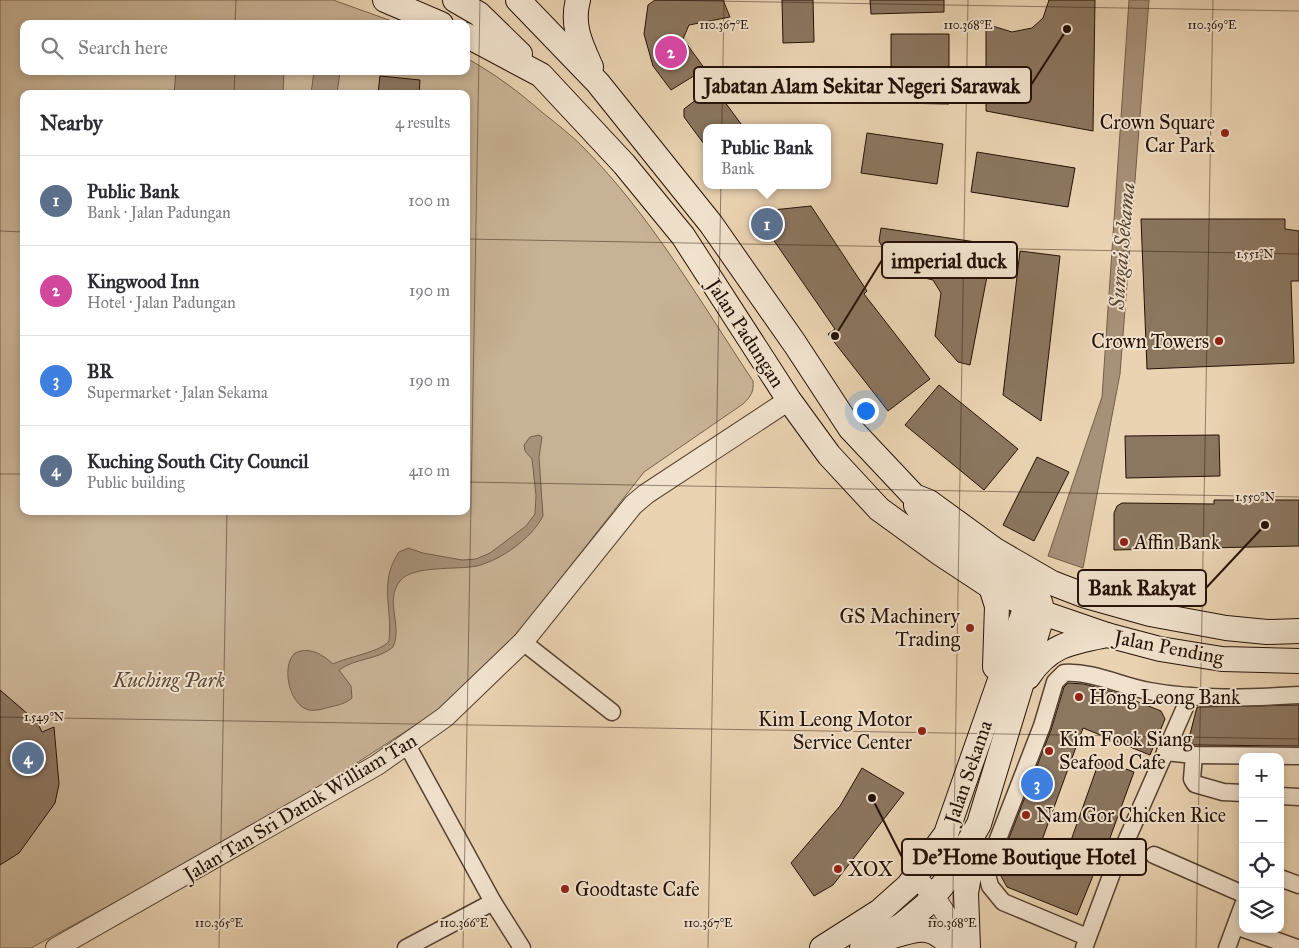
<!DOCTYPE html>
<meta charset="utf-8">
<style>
:root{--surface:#fff;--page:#f2f2f3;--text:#2b2b33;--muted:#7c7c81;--line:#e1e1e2;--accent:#111827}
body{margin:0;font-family:"IM FELL Great Primer",serif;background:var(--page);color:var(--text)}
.controls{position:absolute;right:15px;bottom:15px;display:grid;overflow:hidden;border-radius:10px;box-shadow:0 2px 8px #0003}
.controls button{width:45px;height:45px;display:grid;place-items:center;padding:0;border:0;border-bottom:1px solid var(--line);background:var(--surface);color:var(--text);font:25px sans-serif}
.you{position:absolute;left:865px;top:410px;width:18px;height:18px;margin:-12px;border:4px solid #fff;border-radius:50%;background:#1a73e8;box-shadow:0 0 0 8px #1a73e833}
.badge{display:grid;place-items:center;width:32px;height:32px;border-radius:50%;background:var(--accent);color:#fff;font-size:16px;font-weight:700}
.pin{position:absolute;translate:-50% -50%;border:2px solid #fff;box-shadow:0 1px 5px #0006}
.popup{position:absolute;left:703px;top:124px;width:128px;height:65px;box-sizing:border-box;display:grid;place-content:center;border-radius:10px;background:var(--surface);filter:drop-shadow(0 1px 4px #0005);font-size:16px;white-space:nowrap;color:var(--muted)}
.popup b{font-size:19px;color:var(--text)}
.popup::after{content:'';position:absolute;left:50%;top:100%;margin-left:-10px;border:10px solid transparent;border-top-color:var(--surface)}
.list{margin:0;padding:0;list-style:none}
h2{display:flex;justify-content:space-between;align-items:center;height:65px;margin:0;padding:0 20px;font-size:21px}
h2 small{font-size:16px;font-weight:400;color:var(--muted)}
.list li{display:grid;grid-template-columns:32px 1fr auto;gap:15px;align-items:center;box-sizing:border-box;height:90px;padding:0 20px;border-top:1px solid var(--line)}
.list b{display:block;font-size:19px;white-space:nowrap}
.list p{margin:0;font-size:16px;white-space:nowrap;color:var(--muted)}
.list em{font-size:16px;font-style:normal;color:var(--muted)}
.icon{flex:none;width:28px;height:28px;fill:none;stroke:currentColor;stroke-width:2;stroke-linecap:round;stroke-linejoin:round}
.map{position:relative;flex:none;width:1299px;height:948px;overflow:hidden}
.search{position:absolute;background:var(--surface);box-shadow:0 2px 8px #0003;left:20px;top:20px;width:450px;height:55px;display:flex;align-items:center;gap:12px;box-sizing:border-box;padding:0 18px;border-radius:10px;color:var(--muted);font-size:19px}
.panel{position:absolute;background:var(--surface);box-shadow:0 2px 8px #0003;left:20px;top:90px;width:450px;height:425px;border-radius:10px}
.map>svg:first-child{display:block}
</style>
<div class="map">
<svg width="1299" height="948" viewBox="0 0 1299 948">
<rect width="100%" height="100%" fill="#ead3b2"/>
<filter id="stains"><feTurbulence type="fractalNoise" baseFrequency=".004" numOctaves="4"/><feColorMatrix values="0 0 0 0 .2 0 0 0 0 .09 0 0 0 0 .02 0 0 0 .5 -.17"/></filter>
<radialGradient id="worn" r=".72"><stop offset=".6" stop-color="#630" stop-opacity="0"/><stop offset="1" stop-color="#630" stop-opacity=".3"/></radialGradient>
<path fill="#c8b295" stroke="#76624e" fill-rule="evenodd" d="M0,0H333L400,24H24V71H466V58C494,73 519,92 543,113C557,124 571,135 584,148C651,216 700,301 753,381C754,392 751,396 743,404L644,472L507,647L437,711L281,812L31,948H0ZM24,94H466V511H24Z"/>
<g fill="#a79178" stroke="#735e4a">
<path d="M1129,0H1149L1120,374L1083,568L1048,556L1102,397Z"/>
<path d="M176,71H284L283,94H174Z"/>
<path d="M314,71H340L337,94H311Z"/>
<path d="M539,435L542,437L539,457L543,516C532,538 501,560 477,566C457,570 412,565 400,581C384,601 403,625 393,647C378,660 355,658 339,670L351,686L352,698C345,704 338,705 330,707C323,709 313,712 306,709C289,702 281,666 295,653C310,646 323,655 333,664C347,657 381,652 389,641C393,608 378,583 399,552L408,548L423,553L462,560L476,559L490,553L526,526L535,514L536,495L532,459L525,451L524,445L530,437Z"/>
</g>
<g fill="#8b765f" stroke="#241106">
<path d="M655,0H723L730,17L689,25L683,39L705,69L671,90L653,66L644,34L648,5Z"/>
<path d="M782,0H813L814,42L783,43Z"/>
<path d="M870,0H944V12L871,14Z"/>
<path d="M1049,0H1095L1093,131L986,111V24L1012,32L1032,28L1043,18Z"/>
<path d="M891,34H949V104L891,103Z"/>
<path d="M380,76L420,80L419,94H378Z"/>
<path d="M710,89L716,90L744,128H707V148L684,117V109Z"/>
<path d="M867,133L943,144L937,184L861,173Z"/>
<path d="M977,152L1075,168L1068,207L971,192Z"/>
<path d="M811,206L867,291L864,294L930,379L888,411L828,334L835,329L759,219L763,211Z"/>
<path d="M1141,219H1285V229L1299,231V281H1291L1294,363L1147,369Z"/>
<path d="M881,228L976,242L989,266L970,365L958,362L935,336L941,293L933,280L895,271L879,241Z"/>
<path d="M1020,251L1060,256L1041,421L1003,395Z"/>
<path d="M939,385L1018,449L984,490L905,425Z"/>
<path d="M1219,435L1220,476L1126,478L1125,436Z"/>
<path d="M1037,457L1069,472L1034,541L1003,525Z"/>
<path d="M1214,500H1299V546L1114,550V513L1117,506L1122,503L1214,504Z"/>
<path d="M1068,683L1084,684L1113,692L1161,711L1165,719L1150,755L1083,728L1038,851L1064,860L1100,759L1134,772L1103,857L1101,856L1077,915L1007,887L997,869L1051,730L1064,687Z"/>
<path d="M0,690L37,722L42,732L54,727L59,784L55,803L19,853L0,865Z"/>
<path d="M1299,705V746L1195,745L1188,742L1197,707Z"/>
<path d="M862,768L904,793L833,885L814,896L791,863L840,806Z"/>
</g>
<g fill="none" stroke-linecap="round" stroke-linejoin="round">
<g stroke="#564231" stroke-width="19">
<g id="minor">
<path d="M523,642L612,712"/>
<path d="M407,745L493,902L522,948"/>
<path d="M1165,752L1194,755L1299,756"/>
<path d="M1194,755L1192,779L1195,784L1223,792L1243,793"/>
<path d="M1280,796L1299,797"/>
<path d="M1154,855L1243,894"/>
<path d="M1280,878L1299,885"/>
<path d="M1244,929L1297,948"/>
<path d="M1087,937L1003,902L990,886L986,870L1042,726L1055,682L1064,673C1093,671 1121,686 1149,691C1198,700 1250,698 1299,695"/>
<path d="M406,948L493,902"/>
<path d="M1084,948L1112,873L1190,696"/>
<path d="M1227,948L1243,905"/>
</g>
</g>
<g stroke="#564231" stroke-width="22">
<g id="tertiary">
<path d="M916,878L934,896L968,948"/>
<path d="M56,948L377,765L445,717L523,642L633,505L646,494L789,400"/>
</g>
</g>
<g stroke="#241106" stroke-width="26">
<g id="secondary">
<path d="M385,0L441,24"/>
<path d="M455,0L479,14L520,54"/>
<path d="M518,0L598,83L711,224L795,344L850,428L914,496L929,502L995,550L1052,583L1086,596L1150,614L1226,628L1267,632L1299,631"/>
<path d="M578,0C571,25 581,45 591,67"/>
<path d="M466,35L541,75L624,164L683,236L789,400L829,455L879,509L941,554L991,587L1043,613L1107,635L1160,649L1222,659L1299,661"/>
<path d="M991,587L997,606L995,667"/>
<path d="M1028,677C1049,645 1071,642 1107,635"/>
<path d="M890,937C919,928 931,923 953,948"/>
<path d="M822,948L880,911L908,886L946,834L1026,606L1038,596"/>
<path d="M862,948L902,925L926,905L947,880L979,824L1043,613L1040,602L1035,597L924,518L916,505"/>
<path d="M968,948L966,893L974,848"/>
</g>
</g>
<use href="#minor" stroke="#f1e2cd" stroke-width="16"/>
<use href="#tertiary" stroke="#f1e2cd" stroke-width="20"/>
<use href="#secondary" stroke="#f1e2cd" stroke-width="24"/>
</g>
<path fill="none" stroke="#241106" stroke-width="1" stroke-opacity="0.45" d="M654,0L1299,11M235,24L236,0M234,94L235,71M0,231L24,232M466,239L1299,254M0,474H24M466,482L1299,497M0,717L1299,739M219,948L227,511M463,948L480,0M708,948L724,0M952,948L968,0M1196,948L1213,0"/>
<g fill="#8f2418" stroke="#f1e2cd" stroke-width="2">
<circle cx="1225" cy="133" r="5"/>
<circle cx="1219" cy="341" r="5"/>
<circle cx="1124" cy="542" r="5"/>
<circle cx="970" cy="628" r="5"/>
<circle cx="1079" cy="697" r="5"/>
<circle cx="922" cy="731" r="5"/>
<circle cx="1049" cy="751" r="5"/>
<circle cx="1026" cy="815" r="5"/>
<circle cx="838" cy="869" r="5"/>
<circle cx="565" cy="889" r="5"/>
</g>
<g text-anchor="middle" stroke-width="4" stroke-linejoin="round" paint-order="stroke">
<g font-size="20" fill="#241106" stroke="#f1e2cd" text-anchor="start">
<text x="1215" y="129" text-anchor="end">Crown Square<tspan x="1215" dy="23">Car Park</tspan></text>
<text x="1209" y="348" text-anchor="end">Crown Towers</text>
<text x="1134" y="549">Affin Bank</text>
<text x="960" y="623" text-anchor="end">GS Machinery<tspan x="960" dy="23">Trading</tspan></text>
<text x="1089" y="704">Hong Leong Bank</text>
<text x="912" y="726" text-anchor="end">Kim Leong Motor<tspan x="912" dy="23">Service Center</tspan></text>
<text x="1059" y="746">Kim Fook Siang<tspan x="1059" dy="23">Seafood Cafe</tspan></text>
<text x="1036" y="822">Nam Gor Chicken Rice</text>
<text x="848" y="876">XOX</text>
<text x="575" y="896">Goodtaste Cafe</text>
</g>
<g font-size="20" fill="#241106" stroke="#f1e2cd">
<text transform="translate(746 333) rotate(57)" y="7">Jalan Padungan</text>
<text transform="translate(1169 647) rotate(11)" y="7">Jalan Pending</text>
<text transform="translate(968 772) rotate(-71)" y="7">Jalan Sekama</text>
<text transform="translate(300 807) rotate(-31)" y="7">Jalan Tan Sri Datuk William Tan</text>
</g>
<g font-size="20" font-style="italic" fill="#5d4938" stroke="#f1e2cd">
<text x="169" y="687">Kuching Park</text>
</g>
<g font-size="21" font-style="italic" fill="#584434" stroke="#f1e2cd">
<text transform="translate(1122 246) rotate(-85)" y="7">Sungai Sekama</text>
</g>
</g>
<g font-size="12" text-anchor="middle" fill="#241106" stroke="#f1e2cd" stroke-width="4" stroke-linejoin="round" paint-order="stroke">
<text x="724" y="29">110.367°E</text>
<text x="968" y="29">110.368°E</text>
<text x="1212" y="29">110.369°E</text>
<text x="1255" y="258">1.551°N</text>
<text x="1255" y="501">1.550°N</text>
<text x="44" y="721">1.549°N</text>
<text x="219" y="927">110.365°E</text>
<text x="464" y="927">110.366°E</text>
<text x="708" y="927">110.367°E</text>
<text x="952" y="927">110.368°E</text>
</g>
<path fill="none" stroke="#241106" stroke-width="2" d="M1067 29L1031 85M835 336L882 260M1265 525L1206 588M872 798L902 857"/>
<g fill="#241106" stroke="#f1e2cd" stroke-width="2">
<circle cx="1067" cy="29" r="5"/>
<circle cx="835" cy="336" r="5"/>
<circle cx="1265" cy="525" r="5"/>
<circle cx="872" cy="798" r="5"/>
</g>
<g fill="#f1e2cd" stroke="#241106" stroke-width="2">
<rect x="694" y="67" width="337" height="36" rx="5"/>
<rect x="882" y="242" width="135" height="36" rx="5"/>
<rect x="1078" y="570" width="128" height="36" rx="5"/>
<rect x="902" y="839" width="244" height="36" rx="5"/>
</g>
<g font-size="21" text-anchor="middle" font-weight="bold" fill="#241106">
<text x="862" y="93">Jabatan Alam Sekitar Negeri Sarawak</text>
<text x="949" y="268">imperial duck</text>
<text x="1142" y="595">Bank Rakyat</text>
<text x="1024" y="864">De'Home Boutique Hotel</text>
</g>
<rect width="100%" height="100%" filter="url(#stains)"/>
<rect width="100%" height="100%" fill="url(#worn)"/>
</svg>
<div class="controls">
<button>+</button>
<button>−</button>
<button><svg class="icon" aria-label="locate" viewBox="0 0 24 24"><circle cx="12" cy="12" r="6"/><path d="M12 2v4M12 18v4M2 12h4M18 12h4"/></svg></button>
<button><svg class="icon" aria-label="layers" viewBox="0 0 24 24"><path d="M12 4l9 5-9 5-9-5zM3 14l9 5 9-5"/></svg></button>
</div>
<div class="you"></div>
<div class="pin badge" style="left:767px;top:224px;background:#5c6f8a">1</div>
<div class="popup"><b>Public Bank</b>Bank</div>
<div class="pin badge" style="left:671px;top:52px;background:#d1479c">2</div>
<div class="pin badge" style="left:1037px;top:784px;background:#3f7fe0">3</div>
<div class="pin badge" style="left:28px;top:758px;background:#5c6f8a">4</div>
<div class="search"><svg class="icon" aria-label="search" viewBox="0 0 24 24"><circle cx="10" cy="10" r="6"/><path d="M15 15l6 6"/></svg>Search here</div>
<section class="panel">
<h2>Nearby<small>4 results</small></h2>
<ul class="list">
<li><span class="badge" style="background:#5c6f8a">1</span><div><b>Public Bank</b><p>Bank · Jalan Padungan</p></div><em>100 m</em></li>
<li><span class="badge" style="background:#d1479c">2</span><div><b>Kingwood Inn</b><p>Hotel · Jalan Padungan</p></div><em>190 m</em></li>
<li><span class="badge" style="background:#3f7fe0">3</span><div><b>BR</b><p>Supermarket · Jalan Sekama</p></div><em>190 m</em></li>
<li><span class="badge" style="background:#5c6f8a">4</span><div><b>Kuching South City Council</b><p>Public building</p></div><em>410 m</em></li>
</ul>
</section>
</div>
